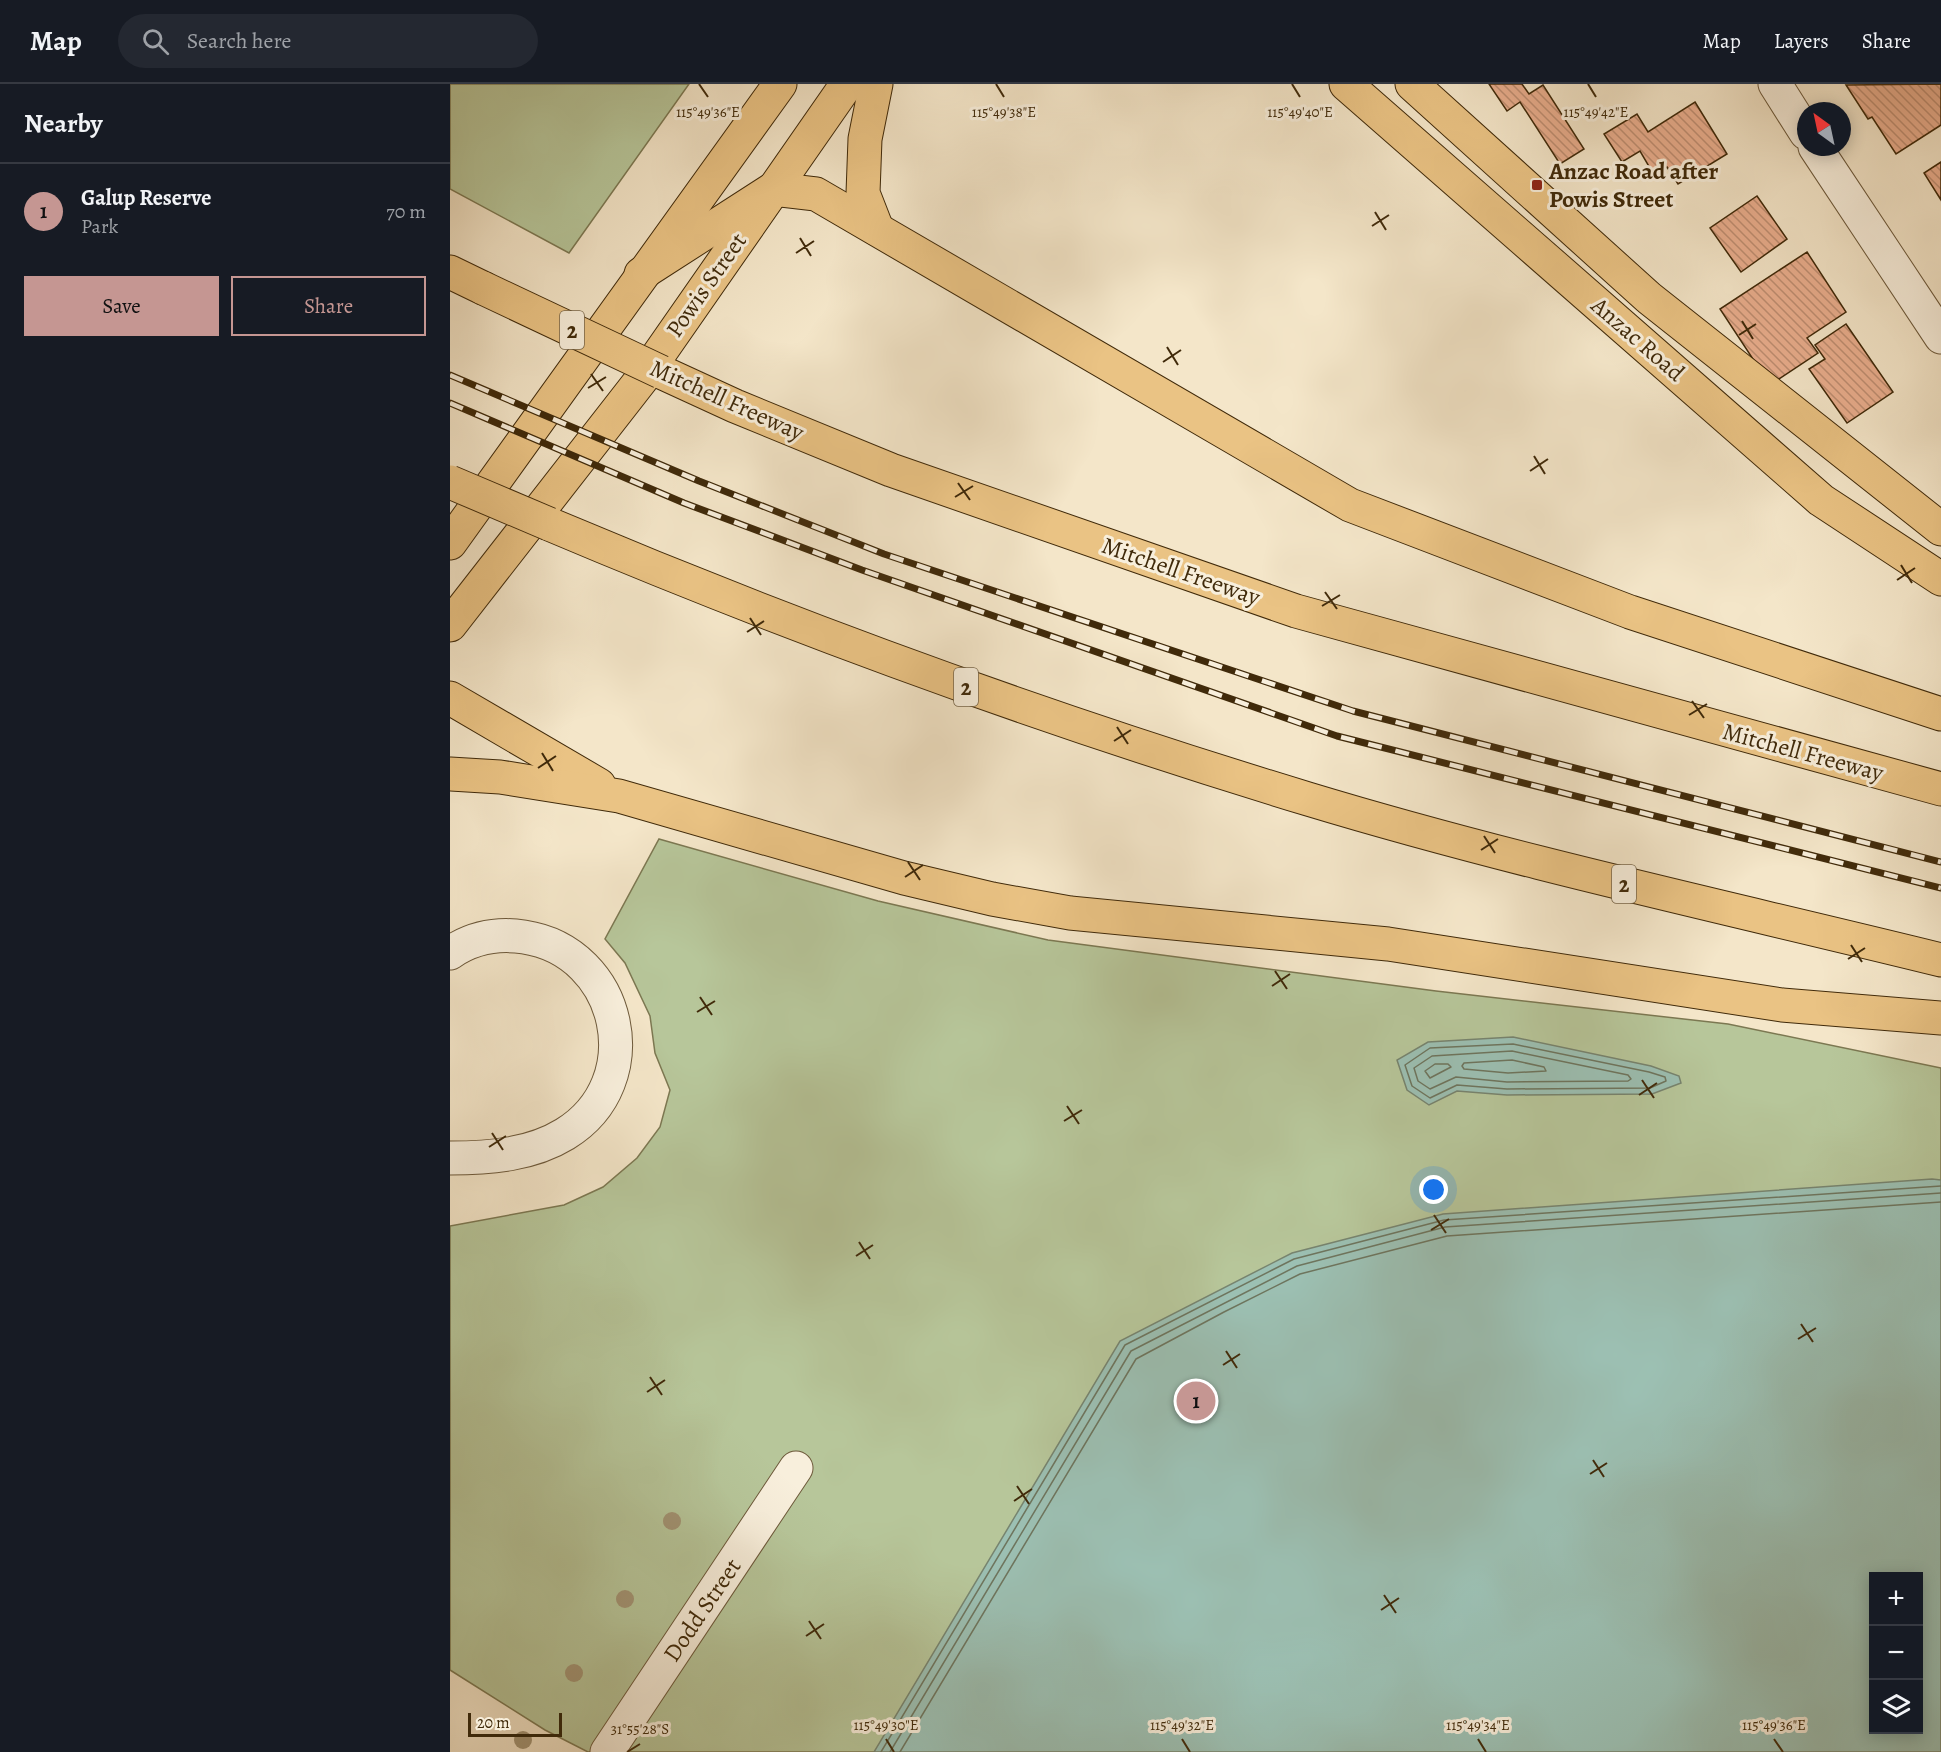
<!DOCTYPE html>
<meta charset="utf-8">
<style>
:root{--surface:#171b24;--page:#242831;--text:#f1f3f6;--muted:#9ea1a6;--line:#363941;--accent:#c59692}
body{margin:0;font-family:Alegreya,serif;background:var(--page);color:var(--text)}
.controls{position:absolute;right:18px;bottom:18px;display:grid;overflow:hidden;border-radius:0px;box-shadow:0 3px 15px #0003}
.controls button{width:54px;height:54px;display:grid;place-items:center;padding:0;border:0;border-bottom:2px solid var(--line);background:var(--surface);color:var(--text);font:30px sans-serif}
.compass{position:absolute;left:1347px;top:18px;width:54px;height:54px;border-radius:50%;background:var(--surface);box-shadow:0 3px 15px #0003;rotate:327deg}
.scale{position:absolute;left:18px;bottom:15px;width:94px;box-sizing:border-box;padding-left:6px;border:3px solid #402a0a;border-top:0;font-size:16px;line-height:21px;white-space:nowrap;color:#402a0a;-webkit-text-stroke:4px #f8efdc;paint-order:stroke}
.you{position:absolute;left:984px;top:1106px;width:21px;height:21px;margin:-15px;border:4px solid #fff;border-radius:50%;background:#1a73e8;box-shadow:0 0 0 9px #1a73e833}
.badge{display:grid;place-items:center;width:39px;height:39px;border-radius:50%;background:var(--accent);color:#111;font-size:20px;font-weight:700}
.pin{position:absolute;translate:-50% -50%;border:3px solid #fff;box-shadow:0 2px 6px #0006}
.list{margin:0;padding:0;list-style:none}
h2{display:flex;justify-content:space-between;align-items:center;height:78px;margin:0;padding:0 24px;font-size:26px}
h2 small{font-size:20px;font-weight:400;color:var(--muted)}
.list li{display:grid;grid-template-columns:39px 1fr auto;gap:18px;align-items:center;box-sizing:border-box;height:96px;padding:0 24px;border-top:2px solid var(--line)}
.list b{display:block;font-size:22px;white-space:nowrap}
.list p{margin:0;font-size:20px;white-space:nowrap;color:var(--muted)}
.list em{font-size:20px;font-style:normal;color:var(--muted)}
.actions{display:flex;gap:12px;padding:18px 24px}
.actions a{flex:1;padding:14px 0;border:2px solid var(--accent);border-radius:0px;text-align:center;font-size:21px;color:var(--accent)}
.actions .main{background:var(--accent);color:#111}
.icon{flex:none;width:33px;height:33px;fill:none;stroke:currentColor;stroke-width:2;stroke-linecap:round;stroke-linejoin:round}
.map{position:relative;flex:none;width:1491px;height:1668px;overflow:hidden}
header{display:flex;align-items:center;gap:36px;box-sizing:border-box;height:84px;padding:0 30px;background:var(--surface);border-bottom:2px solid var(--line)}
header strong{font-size:28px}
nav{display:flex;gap:33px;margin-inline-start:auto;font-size:21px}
.search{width:420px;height:54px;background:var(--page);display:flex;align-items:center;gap:15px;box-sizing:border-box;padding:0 21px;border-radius:33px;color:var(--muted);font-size:22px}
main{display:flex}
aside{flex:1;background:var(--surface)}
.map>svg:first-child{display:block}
</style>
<header>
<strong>Map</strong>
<div class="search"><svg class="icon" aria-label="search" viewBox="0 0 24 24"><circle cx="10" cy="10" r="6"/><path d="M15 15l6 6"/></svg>Search here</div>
<nav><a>Map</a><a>Layers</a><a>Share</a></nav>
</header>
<main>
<aside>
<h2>Nearby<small></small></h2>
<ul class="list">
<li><span class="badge">1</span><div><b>Galup Reserve</b><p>Park</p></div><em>70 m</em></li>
</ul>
<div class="actions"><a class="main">Save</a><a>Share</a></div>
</aside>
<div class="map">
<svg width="1491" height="1668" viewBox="0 0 1491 1668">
<defs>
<pattern id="building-back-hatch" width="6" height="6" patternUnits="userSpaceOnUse" patternTransform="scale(1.5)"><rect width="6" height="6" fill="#e9ae8e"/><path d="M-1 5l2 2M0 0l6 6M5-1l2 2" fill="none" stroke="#be8e72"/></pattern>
</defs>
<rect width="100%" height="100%" fill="#f4e6c9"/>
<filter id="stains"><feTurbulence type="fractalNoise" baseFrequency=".00333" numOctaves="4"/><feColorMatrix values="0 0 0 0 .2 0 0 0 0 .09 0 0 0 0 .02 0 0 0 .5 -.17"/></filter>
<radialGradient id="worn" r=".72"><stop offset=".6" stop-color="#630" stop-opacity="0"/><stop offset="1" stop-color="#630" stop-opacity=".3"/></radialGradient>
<g fill="#b7c69a" stroke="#7c7852" stroke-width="1.5" fill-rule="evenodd">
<path d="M0,0H239L119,169L0,105Z"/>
<path d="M209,755L428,817L598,856L986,907L1278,940L1491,984V1668H138L95,1646L0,1586V1142L114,1121L153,1103L187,1074L210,1043L220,1006L205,969L200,932L175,879L155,855ZM1424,1492H1468V1646H1424Z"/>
</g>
<g fill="#9cc0b3" stroke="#77846f" stroke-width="1.5" fill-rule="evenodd">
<path d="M1063,953L1201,982L1229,992L1231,999L1202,1010L1057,1011L1007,1007L979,1021L957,1006L947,976L978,958Z"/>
<path d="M1482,1095L1491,1096V1668H424L670,1257L842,1169L993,1130ZM1424,1492H1468V1646H1424Z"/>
</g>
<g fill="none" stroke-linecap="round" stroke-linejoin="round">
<g stroke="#6e755e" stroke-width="1.5">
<path d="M1063,960L1199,988L1215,993L1216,997L1200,1004L1057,1005L1007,1001L980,1014L962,1002L955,981L980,964Z"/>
<path d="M1062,967L1178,991L1181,995L1178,997L1057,998L1006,993L980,1005L968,997L964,984L982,972Z"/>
<path d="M1062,976L1094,983L1096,987L1058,989L1014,985L1012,982L1014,979Z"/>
<path d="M985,980H998L1001,983L980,994L975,987Z"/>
<path d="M431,1668L675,1261L844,1175L994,1136L1491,1102"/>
<path d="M440,1668L681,1267L847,1182L995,1143L1491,1109"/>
<path d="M450,1668L686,1275L774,1228L850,1190L997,1152L1491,1118"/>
</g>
</g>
<g fill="url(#building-back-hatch)" stroke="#402a0a" stroke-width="1.5">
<path d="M1039,0H1072L1079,10L1093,1L1134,65L1110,80L1070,18L1057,27Z"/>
<path d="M1491,0V41L1446,70L1422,33L1418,35L1396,1Z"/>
<path d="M1245,18L1277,70L1228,100L1217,83L1204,91L1190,67L1172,78L1154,50L1187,30L1198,48Z"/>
<path d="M1491,78V116L1474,89Z"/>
<path d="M1307,112L1337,155L1291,188L1260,144Z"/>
<path d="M1357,168L1396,228L1357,254L1368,269L1320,301L1270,225Z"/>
<path d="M1396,240L1443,308L1397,339L1359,285L1375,275L1365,261Z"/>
</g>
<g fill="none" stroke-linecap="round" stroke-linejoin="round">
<g stroke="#6d593a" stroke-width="35">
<g id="minor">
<path d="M1325,0L1356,49"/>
<path d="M1365,63L1491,253"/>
<path d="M0,869C22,854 48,849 74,853C172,868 200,998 115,1050C81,1071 39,1074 0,1074"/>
<path d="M157,1668L346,1384"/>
</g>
</g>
<g stroke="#402a0a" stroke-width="35">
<g id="major">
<path d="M896,0L1371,416L1491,495"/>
<path d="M962,0L1199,214L1491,445"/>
<path d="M0,459L330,0"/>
<path d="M0,541L191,296L397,0"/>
</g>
</g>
<g stroke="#402a0a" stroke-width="35">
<g id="highway">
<path d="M426,0L415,55L413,109L427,145"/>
<path d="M0,188L33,204"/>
<path d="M191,190L323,105L366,110L900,421L1180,528L1491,630"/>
<path d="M211,288L285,322L441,386L846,527L1491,705"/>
<path d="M99,440C347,545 601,637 858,715C1066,778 1280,824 1491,876"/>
<path d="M0,614L149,701"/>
<path d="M0,690L50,693L169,712L454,794L542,815L620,829L938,860L1332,921L1491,934"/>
</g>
</g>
<use href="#minor" stroke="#f8efdc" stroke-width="33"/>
<use href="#major" stroke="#eac384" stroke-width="33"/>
<use href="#highway" stroke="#eac384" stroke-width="33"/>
<g stroke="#402a0a" stroke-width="7">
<g id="rail">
<path d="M0,291L249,397L434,470L903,627L1491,778"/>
<path d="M0,319L234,419L412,486L887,652L1491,804"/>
</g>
</g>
<use href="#rail" stroke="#f8efdc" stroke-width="4.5" stroke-dasharray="14" stroke-linecap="butt"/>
<g stroke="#402a0a" stroke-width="35" stroke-linecap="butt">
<g id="highway-bridge">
<path d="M33,204L211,288"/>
<path d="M0,398L99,440"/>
</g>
</g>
<use href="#highway-bridge" stroke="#eac384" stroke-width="33"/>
</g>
<g fill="#a29474">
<circle cx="222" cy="1437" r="9"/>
<circle cx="175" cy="1515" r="9"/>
<circle cx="124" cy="1589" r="9"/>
<circle cx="73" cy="1656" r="9"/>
</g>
<path fill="none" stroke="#402a0a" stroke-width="2" d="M249,0L258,13M546,0L554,13M842,0L850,13M1138,0L1146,13M925,128L936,146M922,142L939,131M350,154L361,172M346,169L364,157M1292,237L1303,255M1289,251L1306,240M717,263L728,281M713,278L731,266M141,290L153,307M138,304L156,293M1084,372L1095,390M1080,387L1098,375M508,399L520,416M505,413L523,402M1451,481L1462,499M1447,496L1465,484M875,508L887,525M872,522L890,511M300,534L311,551M297,548L314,537M1242,617L1254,634M1239,631L1257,620M667,643L678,660M664,657L681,646M92,669L103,687M88,684L106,672M1034,752L1045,769M1031,766L1048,755M458,778L470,796M455,793L473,781M1401,861L1412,878M1398,875L1415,864M825,887L837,905M822,902L840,890M250,913L262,931M247,928L265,917M1192,996L1204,1014M1189,1011L1207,999M617,1022L629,1040M614,1037L632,1026M42,1049L53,1066M39,1063L56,1052M984,1131L996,1149M981,1146L999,1135M409,1158L420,1175M406,1172L423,1161M1351,1240L1363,1258M1348,1255L1366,1244M776,1267L787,1284M773,1281L790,1270M200,1293L212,1311M197,1308L215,1296M1143,1376L1154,1393M1140,1390L1157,1379M567,1402L579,1420M564,1417L582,1405M934,1511L946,1529M931,1526L949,1514M359,1537L371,1555M356,1552L374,1540M436,1655L444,1668M732,1655L740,1668M1028,1655L1036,1668M1324,1655L1333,1668M177,1668L190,1660"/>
<rect fill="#8f2418" stroke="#f8efdc" stroke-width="2" x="1081" y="95" width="12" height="12" rx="3"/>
<g text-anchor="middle" stroke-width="6" stroke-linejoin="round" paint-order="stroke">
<g fill="#f8efdc" stroke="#776549" stroke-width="1.5">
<rect x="110" y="227" width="24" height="38" rx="4.5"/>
<rect x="504" y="584" width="24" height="38" rx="4.5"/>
<rect x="1162" y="781" width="24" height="38" rx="4.5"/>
</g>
<g font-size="22" font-weight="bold" fill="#402a0a">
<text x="122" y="254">2</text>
<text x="516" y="611">2</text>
<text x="1174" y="808">2</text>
</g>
<g font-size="24" font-weight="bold" fill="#402a0a" stroke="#f8efdc" text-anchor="start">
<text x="1099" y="95">Anzac Road after<tspan x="1099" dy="28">Powis Street</tspan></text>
</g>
<g font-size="24" fill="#402a0a" stroke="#f8efdc">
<text transform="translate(256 201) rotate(-55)" y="8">Powis Street</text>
<text transform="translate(1188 255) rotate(41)" y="8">Anzac Road</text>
<text transform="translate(277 316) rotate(24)" y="8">Mitchell Freeway</text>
<text transform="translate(731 487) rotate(19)" y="8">Mitchell Freeway</text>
<text transform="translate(1353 668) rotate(15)" y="8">Mitchell Freeway</text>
<text transform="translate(252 1526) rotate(-56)" y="8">Dodd Street</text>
</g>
</g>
<g font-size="15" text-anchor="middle" fill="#402a0a" stroke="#f8efdc" stroke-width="6" stroke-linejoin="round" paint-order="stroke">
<text x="258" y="33">115°49'36"E</text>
<text x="554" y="33">115°49'38"E</text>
<text x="850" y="33">115°49'40"E</text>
<text x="1146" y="33">115°49'42"E</text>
<text x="436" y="1646">115°49'30"E</text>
<text x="732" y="1646">115°49'32"E</text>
<text x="1028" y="1646">115°49'34"E</text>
<text x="1324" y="1646">115°49'36"E</text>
<text x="190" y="1650">31°55'28"S</text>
</g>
<rect width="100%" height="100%" filter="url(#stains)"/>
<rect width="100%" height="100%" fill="url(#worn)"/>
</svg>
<div class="controls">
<button>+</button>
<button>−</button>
<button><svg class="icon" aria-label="layers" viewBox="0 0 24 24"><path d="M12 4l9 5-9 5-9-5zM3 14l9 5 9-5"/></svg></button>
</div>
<svg class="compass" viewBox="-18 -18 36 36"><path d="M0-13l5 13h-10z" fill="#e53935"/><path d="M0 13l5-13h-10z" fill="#9ea1a6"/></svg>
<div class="scale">20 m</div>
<div class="you"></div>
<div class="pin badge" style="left:746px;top:1317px">1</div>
</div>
</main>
